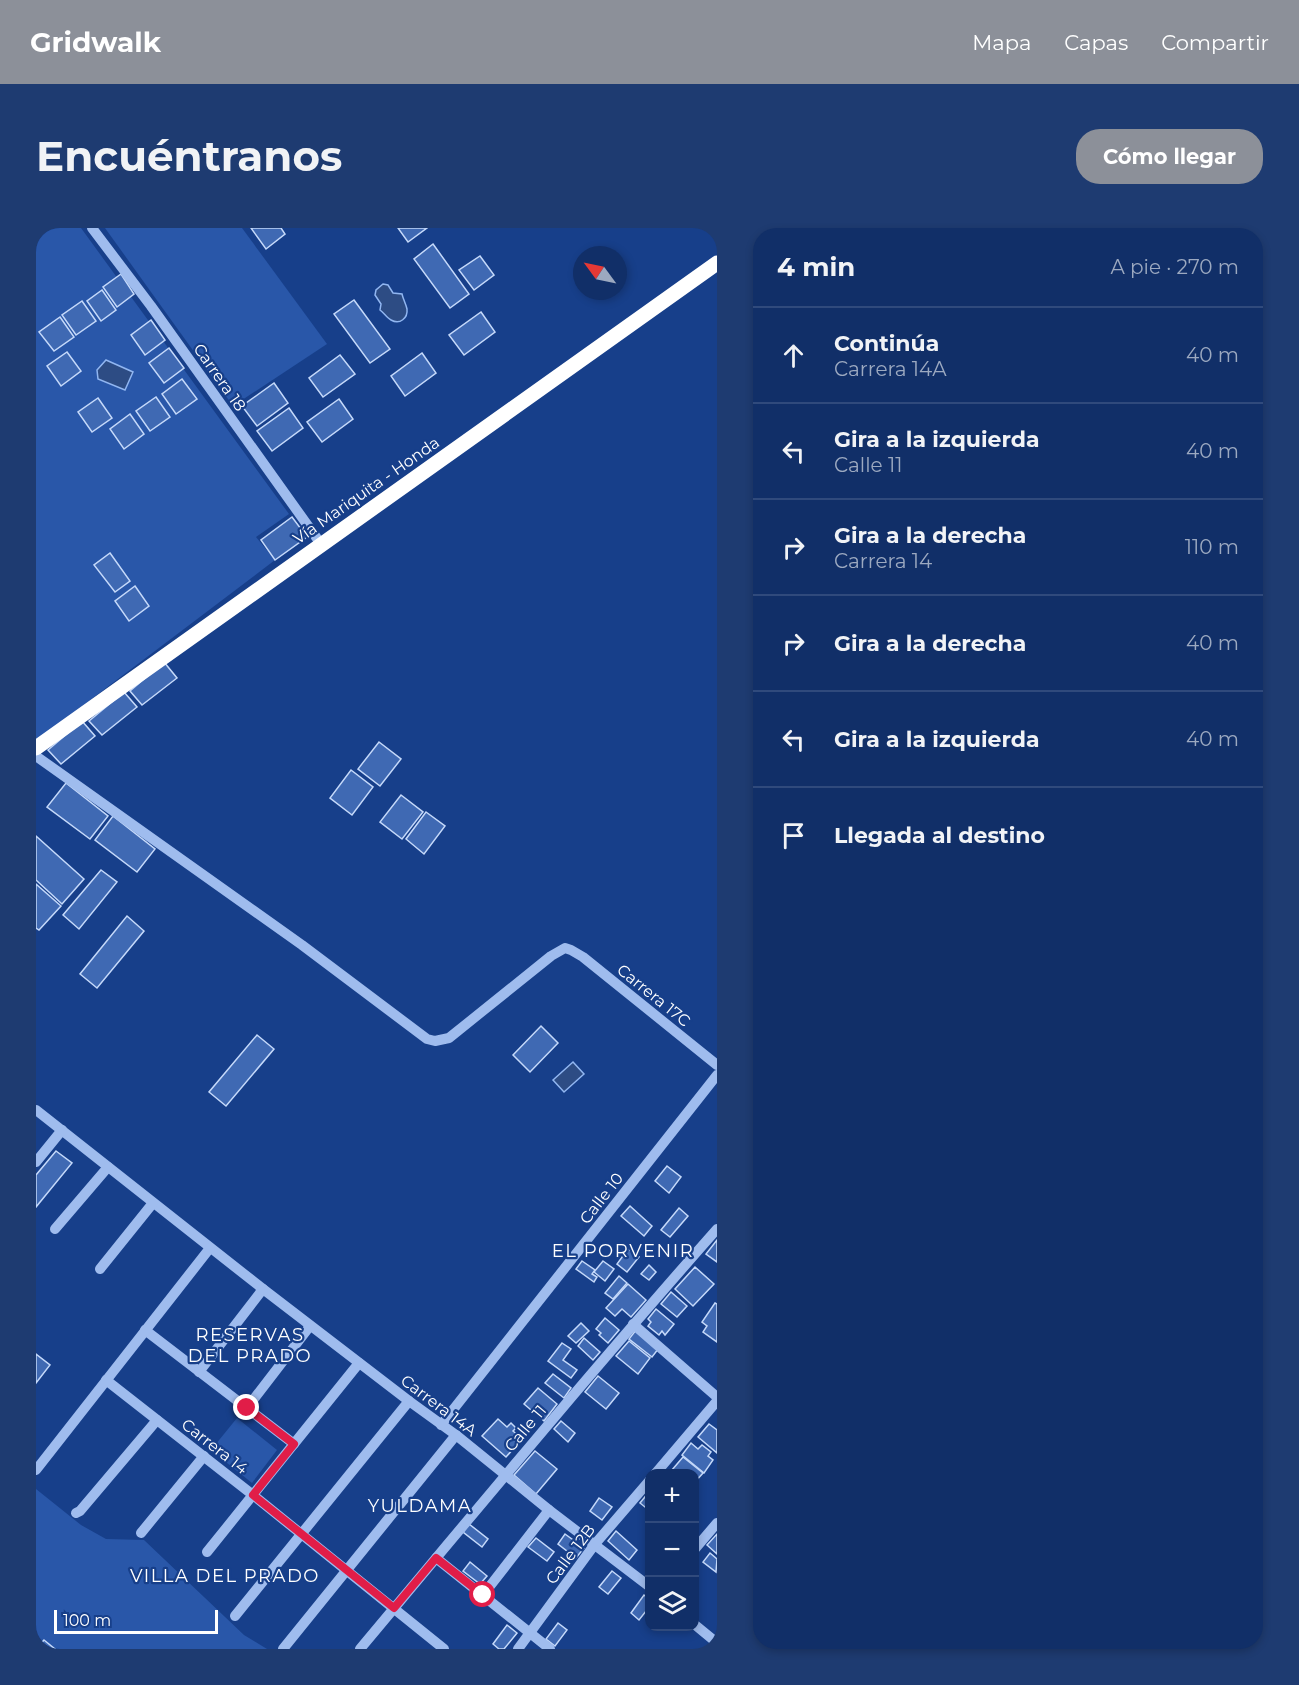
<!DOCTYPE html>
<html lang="es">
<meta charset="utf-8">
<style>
:root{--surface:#112f68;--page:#1e3b71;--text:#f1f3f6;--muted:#9ca9c0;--line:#304a7c;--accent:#8c9099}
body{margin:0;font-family:Montserrat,sans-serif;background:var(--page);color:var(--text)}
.controls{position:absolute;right:18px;bottom:18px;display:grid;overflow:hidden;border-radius:12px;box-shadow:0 3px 9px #0003}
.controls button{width:54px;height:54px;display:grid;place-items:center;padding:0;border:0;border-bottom:2px solid var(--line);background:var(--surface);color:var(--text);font:30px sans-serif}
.compass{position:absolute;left:537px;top:18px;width:54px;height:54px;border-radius:50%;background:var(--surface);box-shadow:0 3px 9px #0003;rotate:303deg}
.scale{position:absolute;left:18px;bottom:15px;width:164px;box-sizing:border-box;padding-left:6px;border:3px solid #fff;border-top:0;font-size:16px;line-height:21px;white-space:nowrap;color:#fff;-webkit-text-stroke:4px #173f8a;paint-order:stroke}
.stop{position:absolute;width:18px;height:18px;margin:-14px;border:4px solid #e11d48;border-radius:50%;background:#fff}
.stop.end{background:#e11d48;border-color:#fff;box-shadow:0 2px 6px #0008}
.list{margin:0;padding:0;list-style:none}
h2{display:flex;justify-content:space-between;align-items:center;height:78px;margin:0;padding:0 24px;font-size:26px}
h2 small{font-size:20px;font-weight:400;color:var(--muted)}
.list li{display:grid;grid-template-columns:39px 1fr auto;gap:18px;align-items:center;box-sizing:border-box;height:96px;padding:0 24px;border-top:2px solid var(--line)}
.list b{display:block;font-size:22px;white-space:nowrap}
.list p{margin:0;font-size:20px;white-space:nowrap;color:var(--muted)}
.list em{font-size:20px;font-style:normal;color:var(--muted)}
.icon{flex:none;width:33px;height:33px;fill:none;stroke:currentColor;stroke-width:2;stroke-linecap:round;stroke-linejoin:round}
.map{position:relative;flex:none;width:681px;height:1421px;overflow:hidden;border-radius:24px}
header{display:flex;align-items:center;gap:36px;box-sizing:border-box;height:84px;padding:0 30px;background:var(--accent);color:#fff}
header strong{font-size:28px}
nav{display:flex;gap:33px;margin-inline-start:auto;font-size:21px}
.intro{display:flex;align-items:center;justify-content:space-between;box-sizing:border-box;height:144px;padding:0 36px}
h1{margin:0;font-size:42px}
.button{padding:15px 27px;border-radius:24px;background:var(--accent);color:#fff;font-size:21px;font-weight:700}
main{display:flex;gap:36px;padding:0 36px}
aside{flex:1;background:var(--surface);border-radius:24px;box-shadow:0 3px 9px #0003}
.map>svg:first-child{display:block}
</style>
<header>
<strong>Gridwalk</strong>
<nav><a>Mapa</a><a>Capas</a><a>Compartir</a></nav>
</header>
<div class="intro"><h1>Encuéntranos</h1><a class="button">Cómo llegar</a></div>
<main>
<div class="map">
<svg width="681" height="1421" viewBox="0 0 681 1421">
<rect width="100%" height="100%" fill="#173f8a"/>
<g fill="#2957a9">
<path d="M0,0H45L253,286L220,309L239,332L0,513Z"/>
<path d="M69,0H206L291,116L197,178Z"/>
<path d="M201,1190L241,1222L216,1255L175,1222Z"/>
<path d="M0,1261L45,1297L70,1311L108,1312L208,1407L231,1421H0Z"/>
</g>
<g fill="#2d4c84" stroke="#91b6f1" stroke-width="1.5">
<path d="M347,56L352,57L357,65L366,66C367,71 370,76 371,81C372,90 364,97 355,92C351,90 348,85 344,82L345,76L339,67L340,62Z"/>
<path d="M70,132L97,144L89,162L62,151L61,142Z"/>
<path d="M537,834L548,846L528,864L517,852Z"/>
</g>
<g fill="#3f69b3" stroke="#c5d9fa" stroke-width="1.5">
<path d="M215,0H245L249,6L230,21Z"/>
<path d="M362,0H391L372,14Z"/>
<path d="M397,16L433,66L414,80L378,31Z"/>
<path d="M444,28L458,47L438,62L423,42Z"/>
<path d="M85,46L98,66L81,79L67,59Z"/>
<path d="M66,62L80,82L65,93L51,73Z"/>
<path d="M318,72L354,121L334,135L298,86Z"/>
<path d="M46,73L60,93L40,107L26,87Z"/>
<path d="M445,84L459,104L428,127L413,107Z"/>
<path d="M24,89L38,109L18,123L3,104Z"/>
<path d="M115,92L129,112L109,127L95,107Z"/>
<path d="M133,120L148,140L128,155L113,135Z"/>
<path d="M31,124L45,143L25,158L11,138Z"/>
<path d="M386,125L400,145L369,168L355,148Z"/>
<path d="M304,127L319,146L287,169L273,150Z"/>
<path d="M146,151L161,171L140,186L126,166Z"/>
<path d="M238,155L252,175L221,198L206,178Z"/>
<path d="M120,169L134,189L114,203L100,183Z"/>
<path d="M62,170L76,190L56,204L42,184Z"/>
<path d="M303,171L317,191L286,214L271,194Z"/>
<path d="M253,180L267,200L236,223L221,203Z"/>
<path d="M94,186L108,206L88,221L74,201Z"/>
<path d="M256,289L271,309L239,332L225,312Z"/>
<path d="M74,325L94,353L79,364L58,337Z"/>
<path d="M99,358L113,378L93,393L79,373Z"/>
<path d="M128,434L141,450L106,477L94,463Z"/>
<path d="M88,464L101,479L66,507L53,493Z"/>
<path d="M46,493L59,508L25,536L12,522Z"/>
<path d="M343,514L365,531L344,558L322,541Z"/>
<path d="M315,542L337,559L316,587L294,570Z"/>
<path d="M30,555L72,588L54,611L11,579Z"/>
<path d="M365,567L387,584L366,611L344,594Z"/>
<path d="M390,584L409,598L388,626L370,611Z"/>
<path d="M77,588L119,621L101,644L59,612Z"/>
<path d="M0,608L48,651L26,676L0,652Z"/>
<path d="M65,642L81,654L43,701L27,687Z"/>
<path d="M0,656L25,678L3,702L0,700Z"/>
<path d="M91,688L108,703L61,760L44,746Z"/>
<path d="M505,798L522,815L494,844L477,827Z"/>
<path d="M221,807L238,821L190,878L173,864Z"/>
<path d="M20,923L36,935L0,979V947Z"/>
<path d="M631,938L645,949L633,965L619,953Z"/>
<path d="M594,978L616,998L608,1008L585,988Z"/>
<path d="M643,980L652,988L634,1009L625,1002Z"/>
<path d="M681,1012V1034L670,1026Z"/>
<path d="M592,1021L603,1029L591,1044L581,1036Z"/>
<path d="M546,1033L559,1042L556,1046L561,1049L558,1054L540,1041Z"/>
<path d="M567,1033L578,1041L569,1053L558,1044Z"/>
<path d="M613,1037L620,1044L613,1052L605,1046Z"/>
<path d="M659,1039L678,1056L657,1078L639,1061Z"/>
<path d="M583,1048L591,1055L577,1071L569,1065Z"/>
<path d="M592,1056L610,1072L595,1089L586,1081L579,1088L570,1080Z"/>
<path d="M635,1064L651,1078L641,1089L625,1076Z"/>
<path d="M679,1075L681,1076V1114L667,1104L671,1098L666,1094Z"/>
<path d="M620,1081L638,1096L629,1107L626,1103L623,1107L612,1098L615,1094L612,1091Z"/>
<path d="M569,1090L583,1102L572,1115L563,1107L565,1105L560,1101Z"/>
<path d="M545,1095L553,1103L540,1115L532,1108Z"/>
<path d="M600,1102L623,1120L616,1129L593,1111Z"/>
<path d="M548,1110L564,1124L557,1132L542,1118Z"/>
<path d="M593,1113L614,1130L602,1146L580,1128Z"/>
<path d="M526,1115L535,1121L527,1132L541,1142L535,1150L512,1133Z"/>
<path d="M0,1126L14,1137L0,1155Z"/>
<path d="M517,1146L535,1160L528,1170L509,1155Z"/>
<path d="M562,1148L583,1165L570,1181L549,1164Z"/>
<path d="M502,1160L521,1176L508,1193L488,1176Z"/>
<path d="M462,1191L471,1199L475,1195L480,1200L477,1203L486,1211L470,1229L446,1208Z"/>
<path d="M525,1193L539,1205L532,1214L518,1201Z"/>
<path d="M673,1196L681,1202V1225L662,1209Z"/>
<path d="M655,1215L662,1221L666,1217L675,1224L672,1228L677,1232L668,1245L646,1227Z"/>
<path d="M499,1223L521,1241L500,1266L478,1247Z"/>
<path d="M647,1229L667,1245L658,1255V1246H641L636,1242Z"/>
<path d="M613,1264H614V1283L604,1275Z"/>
<path d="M563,1270L576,1279L566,1292L554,1283Z"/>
<path d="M433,1296L452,1311L446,1319L427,1304Z"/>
<path d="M580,1303L601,1322L593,1332L572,1313Z"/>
<path d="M529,1306L548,1320L540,1330L522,1316Z"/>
<path d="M681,1306V1326L671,1317Z"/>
<path d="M500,1310L518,1324L511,1333L492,1319Z"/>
<path d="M674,1325L681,1331L680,1344L667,1334Z"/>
<path d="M434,1334L451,1348L444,1356L427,1343Z"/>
<path d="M576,1343L585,1350L572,1366L563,1359Z"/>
<path d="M608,1367L614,1372V1378L603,1392L595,1385Z"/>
<path d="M522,1395L531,1402L519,1418L510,1411Z"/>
<path d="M471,1397L481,1405L468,1421H463L457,1416Z"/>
<path d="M8,1412L19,1421H0Z"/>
</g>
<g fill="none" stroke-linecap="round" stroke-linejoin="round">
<g stroke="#9fbcee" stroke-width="10">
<path d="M56,0L115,78L285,316"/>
<path d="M0,528L266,717L391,811L399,813L413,810L515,728L529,720L535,722L547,729L681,837"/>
<path d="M0,882L227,1061L373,1173L420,1207L513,1282L614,1359"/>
<path d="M0,934L26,902"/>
<path d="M19,1001L72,939"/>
<path d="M64,1041L117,975"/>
<path d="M597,1096L681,1169"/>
<path d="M109,1102L258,1216"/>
<path d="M163,1144L227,1061"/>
<path d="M70,1152L217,1267L408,1421"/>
<path d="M211,1180L274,1098"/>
<path d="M405,1197L681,847"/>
<path d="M0,1242L174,1020"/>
<path d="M619,1246L681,1173"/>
<path d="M40,1285L44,1283L121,1192"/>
<path d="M105,1305L168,1228"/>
<path d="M658,1322L681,1295"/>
<path d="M171,1324L323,1135"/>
<path d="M400,1330L514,1421"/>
<path d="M447,1367L513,1282"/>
<path d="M199,1388L373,1173"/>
<path d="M658,1396L681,1415"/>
<path d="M247,1421L420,1207"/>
<path d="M324,1421C442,1280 559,1139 681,1001"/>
<path d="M482,1421L559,1316L614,1252"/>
</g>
<path stroke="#fff" stroke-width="15" d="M0,520L681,35"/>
</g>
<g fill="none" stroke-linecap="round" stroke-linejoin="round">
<path stroke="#e11d48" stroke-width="8" d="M211,1180L258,1216L217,1267L358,1380L400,1330L447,1367"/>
</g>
<g text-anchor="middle" stroke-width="4.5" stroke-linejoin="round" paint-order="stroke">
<g font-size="16" fill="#fff" stroke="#173f8a">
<text transform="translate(184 149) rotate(55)" y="6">Carrera 18</text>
<text transform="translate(330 262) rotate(-35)" y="6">Vía Mariquita - Honda</text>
<text transform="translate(618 767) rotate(39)" y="6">Carrera 17C</text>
<text transform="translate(565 970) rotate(-52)" y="6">Calle 10</text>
<text transform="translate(403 1177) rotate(37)" y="6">Carrera 14A</text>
<text transform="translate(489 1200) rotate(-50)" y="6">Calle 11</text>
<text transform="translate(179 1218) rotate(38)" y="6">Carrera 14</text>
<text transform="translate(534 1326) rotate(-53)" y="6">Calle 12B</text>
</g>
<g font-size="18" letter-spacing="1.5" fill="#fff" stroke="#173f8a">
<text x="587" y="1029">EL PORVENIR</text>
<text x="214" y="1113">RESERVAS<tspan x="214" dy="21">DEL PRADO</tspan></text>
<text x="384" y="1284">YULDAMA</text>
<text x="189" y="1354">VILLA DEL PRADO</text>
</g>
</g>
</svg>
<div class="controls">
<button>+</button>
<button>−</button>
<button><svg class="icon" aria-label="layers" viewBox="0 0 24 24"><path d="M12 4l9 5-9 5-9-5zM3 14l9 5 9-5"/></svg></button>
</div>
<svg class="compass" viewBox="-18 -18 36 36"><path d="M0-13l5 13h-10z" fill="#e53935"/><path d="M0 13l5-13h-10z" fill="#9ca9c0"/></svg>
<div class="scale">100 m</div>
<div class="stop" style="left:447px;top:1367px"></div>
<div class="stop end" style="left:211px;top:1180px"></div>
</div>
<aside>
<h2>4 min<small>A pie · 270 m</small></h2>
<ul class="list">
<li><svg class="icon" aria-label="ahead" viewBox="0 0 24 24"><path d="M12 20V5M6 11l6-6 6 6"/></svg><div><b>Continúa</b><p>Carrera 14A</p></div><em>40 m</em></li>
<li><svg class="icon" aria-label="left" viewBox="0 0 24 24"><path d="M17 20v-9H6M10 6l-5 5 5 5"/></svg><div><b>Gira a la izquierda</b><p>Calle 11</p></div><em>40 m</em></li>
<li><svg class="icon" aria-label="right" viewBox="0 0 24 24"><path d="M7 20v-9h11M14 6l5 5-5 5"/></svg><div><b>Gira a la derecha</b><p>Carrera 14</p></div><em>110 m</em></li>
<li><svg class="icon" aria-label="right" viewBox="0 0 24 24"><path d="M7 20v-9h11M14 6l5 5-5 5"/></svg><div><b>Gira a la derecha</b></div><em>40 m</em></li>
<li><svg class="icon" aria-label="left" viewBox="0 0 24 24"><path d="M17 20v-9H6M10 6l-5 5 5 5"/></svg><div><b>Gira a la izquierda</b></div><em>40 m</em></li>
<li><svg class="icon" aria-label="arrive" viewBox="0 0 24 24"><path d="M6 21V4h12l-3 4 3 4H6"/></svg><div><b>Llegada al destino</b></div></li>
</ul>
</aside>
</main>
